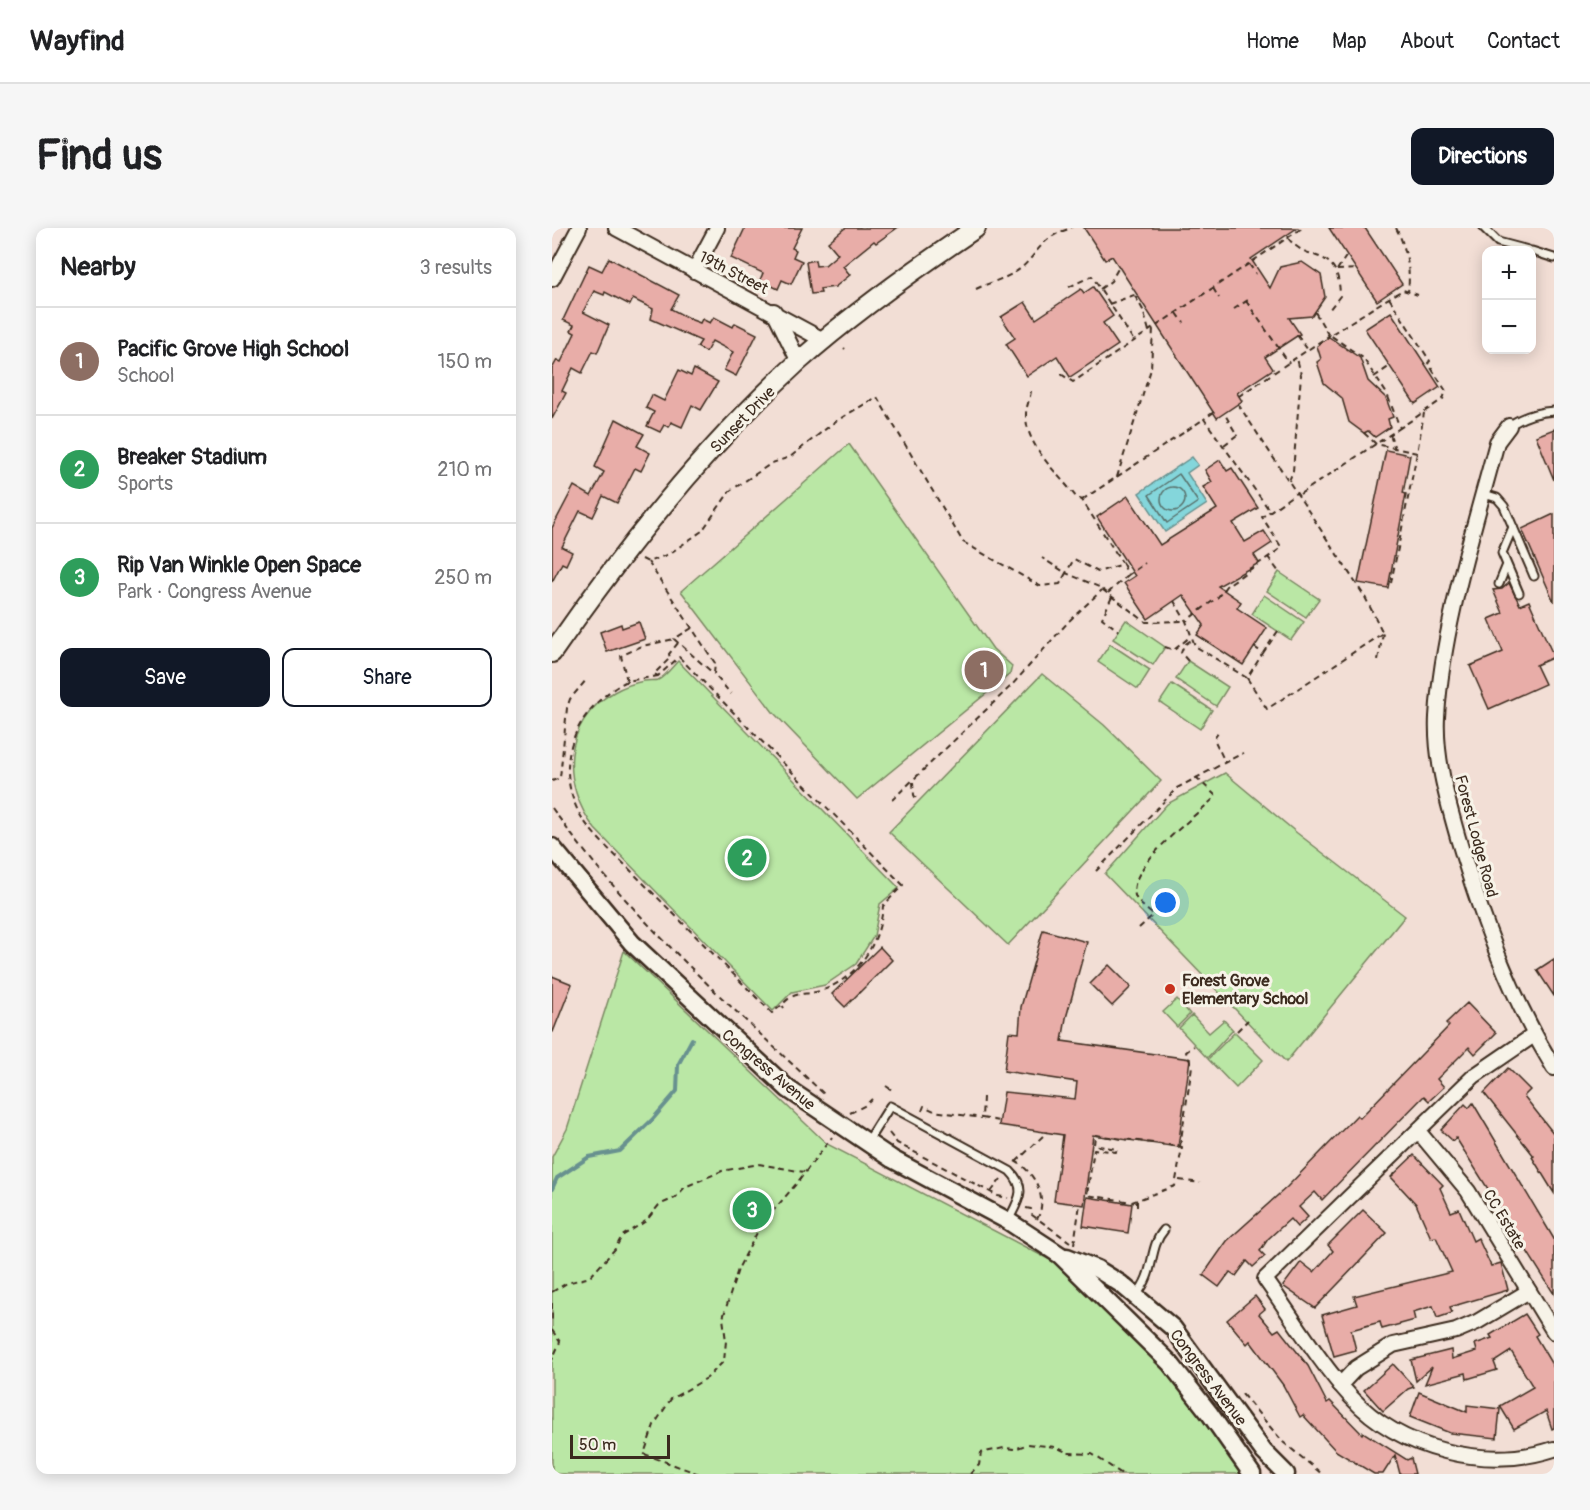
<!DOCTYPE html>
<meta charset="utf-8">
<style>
:root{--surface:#fff;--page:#f6f6f6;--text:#202124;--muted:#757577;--line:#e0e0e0;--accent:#111827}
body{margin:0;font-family:Pangolin,sans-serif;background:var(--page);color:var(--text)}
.controls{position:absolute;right:18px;top:18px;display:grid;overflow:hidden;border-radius:12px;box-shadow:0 3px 15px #0003}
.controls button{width:54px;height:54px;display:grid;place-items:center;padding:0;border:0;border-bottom:2px solid var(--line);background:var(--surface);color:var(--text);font:30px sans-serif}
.scale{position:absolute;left:18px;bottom:15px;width:100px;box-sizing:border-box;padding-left:6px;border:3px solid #3b2a1e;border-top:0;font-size:16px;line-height:21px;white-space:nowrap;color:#3b2a1e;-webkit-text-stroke:4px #f7f3e8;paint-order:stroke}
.you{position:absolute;left:614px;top:675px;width:21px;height:21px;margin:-15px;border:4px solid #fff;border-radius:50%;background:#1a73e8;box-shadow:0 0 0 9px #1a73e833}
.badge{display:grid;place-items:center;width:39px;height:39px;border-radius:50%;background:var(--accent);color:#fff;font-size:20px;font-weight:700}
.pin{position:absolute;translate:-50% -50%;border:3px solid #fff;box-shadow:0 2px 6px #0006}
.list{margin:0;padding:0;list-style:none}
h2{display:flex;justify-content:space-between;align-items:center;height:78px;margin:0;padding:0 24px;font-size:26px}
h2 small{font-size:20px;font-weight:400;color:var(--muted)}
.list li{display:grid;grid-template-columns:39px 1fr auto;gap:18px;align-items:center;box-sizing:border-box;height:108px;padding:0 24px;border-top:2px solid var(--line)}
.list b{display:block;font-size:22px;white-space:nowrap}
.list p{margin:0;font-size:20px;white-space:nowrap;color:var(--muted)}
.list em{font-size:20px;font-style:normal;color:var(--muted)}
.actions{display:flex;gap:12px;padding:18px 24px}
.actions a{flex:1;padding:14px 0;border:2px solid var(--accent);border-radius:12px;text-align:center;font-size:21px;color:var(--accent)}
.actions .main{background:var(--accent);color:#fff}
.map{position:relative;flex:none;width:1002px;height:1246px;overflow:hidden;border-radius:12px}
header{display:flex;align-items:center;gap:36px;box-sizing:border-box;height:84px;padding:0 30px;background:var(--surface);border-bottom:2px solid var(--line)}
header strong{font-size:28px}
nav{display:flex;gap:33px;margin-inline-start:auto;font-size:21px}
.intro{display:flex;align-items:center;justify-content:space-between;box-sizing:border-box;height:144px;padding:0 36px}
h1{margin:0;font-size:42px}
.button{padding:15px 27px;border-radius:12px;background:var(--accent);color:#fff;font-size:21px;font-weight:700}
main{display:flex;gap:36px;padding:0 36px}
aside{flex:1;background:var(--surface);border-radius:12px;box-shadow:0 3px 15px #0003}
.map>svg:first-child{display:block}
</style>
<header>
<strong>Wayfind</strong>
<nav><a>Home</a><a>Map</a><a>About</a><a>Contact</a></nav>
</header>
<div class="intro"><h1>Find us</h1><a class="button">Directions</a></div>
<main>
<aside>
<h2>Nearby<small>3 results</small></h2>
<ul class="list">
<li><span class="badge" style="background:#8d6e63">1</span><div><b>Pacific Grove High School</b><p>School</p></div><em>150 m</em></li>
<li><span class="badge" style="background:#2e9e5b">2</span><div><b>Breaker Stadium</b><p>Sports</p></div><em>210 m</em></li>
<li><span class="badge" style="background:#2e9e5b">3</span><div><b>Rip Van Winkle Open Space</b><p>Park · Congress Avenue</p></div><em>250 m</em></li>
</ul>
<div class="actions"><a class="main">Save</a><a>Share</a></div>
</aside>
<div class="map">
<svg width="1002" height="1246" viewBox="0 0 1002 1246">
<rect width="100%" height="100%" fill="#f2ded5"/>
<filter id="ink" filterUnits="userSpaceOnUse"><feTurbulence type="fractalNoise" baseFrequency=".0167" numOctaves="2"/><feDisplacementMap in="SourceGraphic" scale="12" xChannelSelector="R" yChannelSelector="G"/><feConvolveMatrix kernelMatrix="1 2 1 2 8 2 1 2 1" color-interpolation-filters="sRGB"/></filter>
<g filter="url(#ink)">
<g fill="#bae7a5" stroke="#7a8862" stroke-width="1.5">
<path d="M297,216L441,421L460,438L458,446L305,571L221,484L129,363Z"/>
<path d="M727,344L767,371L754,389L715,363Z"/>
<path d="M712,367L752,394L739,412L700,386Z"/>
<path d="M574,392L613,419L601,437L561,411Z"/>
<path d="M558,416L598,442L586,461L546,434Z"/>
<path d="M126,433L347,660L328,676L322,708L304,736L273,757L240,764L221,783L43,601C9,557 9,494 62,464C71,459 81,455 92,453C96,452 102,453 106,452C112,450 121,438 126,433Z"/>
<path d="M636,433L676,459L664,478L624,451Z"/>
<path d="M490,446L552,497L609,553L456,717L337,604Z"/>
<path d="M620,456L660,482L648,501L608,474Z"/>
<path d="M673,545L745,605L853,688L734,834L553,646L615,576Z"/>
<path d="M72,723L275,916L502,1034L576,1096L700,1246H0V929L15,901Z"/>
<path d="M625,771L638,786L625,799L611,784Z"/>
<path d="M640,787L657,805L672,792L681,802L655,830L627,800Z"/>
<path d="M683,804L711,832L684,860L656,831Z"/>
</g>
<path fill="#84d6db" stroke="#67918f" stroke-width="1.5" d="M640,229L646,237L635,245L655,276L613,304L587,265Z"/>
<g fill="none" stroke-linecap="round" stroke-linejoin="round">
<g stroke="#586f6a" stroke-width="1.5">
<path d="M627,246L646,274L615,295L597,267Z"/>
<circle cx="621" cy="271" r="12"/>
</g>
<path stroke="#67918f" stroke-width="4" d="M0,961L5,950L37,929L68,923L100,892L125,863L126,837L140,811"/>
</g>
<g fill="#e8ada8" stroke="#3b2a1e" stroke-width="1.5">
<path d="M193,0H250L240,20L244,22L241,29L250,33L239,56L230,52L226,61L208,52L211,45L179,30Z"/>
<path d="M293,0H345L324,15L322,13L291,38L298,47L283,59L268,61L269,65L259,66L254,34L263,32L264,38L273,37L286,26L276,14Z"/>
<path d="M532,0H745L699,31L718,60L728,39L750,34L769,47L773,69L760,88L737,90L748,106L713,129L721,141L685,165L690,173L665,190L560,28L553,32Z"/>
<path d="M777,0H813L850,56L825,73Z"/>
<path d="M57,30L127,67L119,81L140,92L148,95L150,91L158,95L162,89L181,99L183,95L205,106L184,148L172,142L181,124L160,113L154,124L145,119L149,113L99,91L101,81L81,71L78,77L53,64L52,67L42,63L31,84L57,97L45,125L41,123L30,145L21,140L10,163L14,165L0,191V141L5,132L9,134L23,105L19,103L22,97L11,92L37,37L50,43Z"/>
<path d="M541,59L561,88L551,95L566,117L518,149L505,128L475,148L454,116L463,110L449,89L473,74L484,91L529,61L532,65Z"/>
<path d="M839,84L888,159L863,176L813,101Z"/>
<path d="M777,109L808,130L816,153L834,170L841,189L836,191L838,199L823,209L816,203L812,205L797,194L790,170L772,155L765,134L769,131L765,118Z"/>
<path d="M142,141L166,154L149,182L140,177L130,199L119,194L117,199L112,197L108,204L95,198L102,184L94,180L100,167L112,173L127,142L139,148Z"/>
<path d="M64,191L92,206L85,218L98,225L89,243L83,240L65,275L51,268L41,289L28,283L10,319L20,324L14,337L10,335L0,354V300L22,258L39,268L52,244L43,239Z"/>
<path d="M1002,201V252L984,208Z"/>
<path d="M834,222L858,227L851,265L854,266L836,360L806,355Z"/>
<path d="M668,232L675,243L680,240L706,280L681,295L693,314L712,303L720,315L702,327L707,335L666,358L689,374L685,380L715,400L691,437L645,407L652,397L631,367L596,391L572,355L583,348L545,289L576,268L608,317L665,281L651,259L660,254L653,242Z"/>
<path d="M1002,286V374L970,301Z"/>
<path d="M957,355L968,377L977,373L1002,429L984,437L993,456L937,481L918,438L951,424L937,391L951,385L941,362L950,361Z"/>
<path d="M87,394L93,411L55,424L48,404L69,396L70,400Z"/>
<path d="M491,702L535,714L514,790L510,813L638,831L626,919L541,907L532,977L502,973L511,907L447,897L452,864L523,871L525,854L452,843L457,804L467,805L469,779Z"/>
<path d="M328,719L340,732L293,779L280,766Z"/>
<path d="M1002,731V768L985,742Z"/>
<path d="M557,737L579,759L560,778L538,756Z"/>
<path d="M0,748L20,756L1,804H0Z"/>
<path d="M915,775L944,805L923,826L917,819L885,851L892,859L877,873L872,868L770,972L763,964L747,979L756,989L745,999L738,991L716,1011L708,1023L713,1028L701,1039L695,1033L684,1048L678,1044L667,1059L651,1047L675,1013L735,959L805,887L808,890L897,798L894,795Z"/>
<path d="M956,840L978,862L972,868L1002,906V965L980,929L982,928L932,865Z"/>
<path d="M921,875L1002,1011V1066L904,910L901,913L889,902L913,876L917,880Z"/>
<path d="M862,927L891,957L888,960L899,984L907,981L921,1013L926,1010L939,1038L949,1035L956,1062L898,1079L900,1085L885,1090L881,1078L861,1084L863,1092L830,1101L828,1094L799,1102L804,1122L782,1128L770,1087L805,1077L802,1068L900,1044L884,1009L879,1010L864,976L839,949Z"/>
<path d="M535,969L580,976L576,1005L531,998Z"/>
<path d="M811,982L835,1005L763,1080L731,1058L749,1034L762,1044L781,1023L776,1017Z"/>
<path d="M703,1068L713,1081L707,1086L722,1104L727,1101L742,1120L756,1138L775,1175L778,1173L810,1206L811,1204L855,1232L859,1230L863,1246H848L843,1227L831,1246H822L784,1223L751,1187L748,1189L731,1157L698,1113L695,1116L675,1092Z"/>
<path d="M973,1086L986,1106L983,1108L1002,1140V1200L1000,1201L994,1183L962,1201L948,1178L981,1159L959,1123L942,1134L945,1142L915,1151L914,1145L873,1156L880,1139L864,1153L859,1132L899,1122L900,1131L925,1123L923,1116L940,1110L938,1107Z"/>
<path d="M841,1136L862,1159L856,1161L831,1183L812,1162Z"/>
<path d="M867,1164L915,1184V1177L948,1181L945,1210L898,1205L858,1189Z"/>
</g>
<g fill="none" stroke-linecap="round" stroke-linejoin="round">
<g stroke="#3b2a1e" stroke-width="11">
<g id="service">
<path d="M932,0L946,14L976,22"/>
<path d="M980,23L1002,30"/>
<path d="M957,198C971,188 985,184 1002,183"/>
<path d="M932,266L945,270L952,278L982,348"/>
<path d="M961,299L950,325L967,365"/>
<path d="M947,356L954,339"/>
<path d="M316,913L338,878L458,943C476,961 466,973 456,993"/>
<path d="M584,1067C604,1045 596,1020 612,1002"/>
</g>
</g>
<g stroke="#3b2a1e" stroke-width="18">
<g id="minor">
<path d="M64,0L273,113"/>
<path d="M142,43L165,0"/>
<path d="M0,51L27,0"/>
<path d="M222,83L247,134"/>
<path d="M957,198L945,214C922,301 890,400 885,489C883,530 895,571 906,610C930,691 958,768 1002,840"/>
<path d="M982,807L922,848L713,1051C741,1090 767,1134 799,1169C848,1222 934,1243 1002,1221"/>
<path d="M866,903L916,963L1002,1104"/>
<path d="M788,1157L804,1140L841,1117L904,1103L925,1094L977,1063"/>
</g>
</g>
<g stroke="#3b2a1e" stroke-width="21">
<g id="tertiary">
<path d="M0,619L80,715L236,861L340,931L456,993L508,1027L618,1135L658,1186L700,1246"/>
<path d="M515,1029L545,1041L569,1056L621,1100L712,1224L734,1246"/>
</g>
</g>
<g stroke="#3b2a1e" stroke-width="22">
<path id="secondary" d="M0,425C72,321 152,220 246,134C301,85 363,41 424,0"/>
</g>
<g stroke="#3b2a1e" stroke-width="2" stroke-dasharray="6 4.5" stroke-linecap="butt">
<path d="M844,0C854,19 859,42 856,64"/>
<path d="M736,10C756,37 787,16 788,68L777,82"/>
<path d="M697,36L704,46"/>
<path d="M785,42L804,41"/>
<path d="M785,42L795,27"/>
<path d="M517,59L540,48L582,113"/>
<path d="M661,60L667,70"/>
<path d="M424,61C436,55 449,52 460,46C486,32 483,10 520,0"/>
<path d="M548,61L559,53L567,39"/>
<path d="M583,68L591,82L597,103"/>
<path d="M837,70L878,133L876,135L894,163L891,171L848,200L835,166L811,130L778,107L832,73L851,62L866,67"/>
<path d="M694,73L737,135"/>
<path d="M557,76L585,66"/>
<path d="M682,81L696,72"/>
<path d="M763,84L777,108"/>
<path d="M625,85L632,95"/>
<path d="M745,107L756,122"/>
<path d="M292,120L293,121"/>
<path d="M509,146L521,154L750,0"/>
<path d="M822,149L838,138"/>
<path d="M479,163C478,171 474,179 474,186C473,218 507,246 524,269L530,272L571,336L546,344L522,331L514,345L547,359L594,394L634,393"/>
<path d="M687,168L778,107"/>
<path d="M686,176L813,369L831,405L715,481L695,450L711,425"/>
<path d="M662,184L652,191L718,283"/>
<path d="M812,205L824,216L865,225L872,185"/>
<path d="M838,206L843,221"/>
<path d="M672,217L685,207L672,185"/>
<path d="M565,249L599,141L601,100"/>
<path d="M737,253L741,243L749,147L745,130"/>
<path d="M748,266L848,200"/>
<path d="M530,272L652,191"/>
<path d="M716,329L727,344"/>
<path d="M90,331L96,334L117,326L150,303L178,263L220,235L238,229L284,193L325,169L411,314L488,358L508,356L514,345L490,330"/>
<path d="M96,334L163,435L162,446L179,466"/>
<path d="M571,336L576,347L593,335"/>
<path d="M839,355L865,225"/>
<path d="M556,365L576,347"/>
<path d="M560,369L550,390L567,403"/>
<path d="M622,373L634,393"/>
<path d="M140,400L122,411L162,446"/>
<path d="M126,415L117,426L118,430L102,446L106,448L127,429L351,657L331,678C328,716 305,751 268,763C251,768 243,762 230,777L232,780"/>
<path d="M613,419L622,422L639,408"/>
<path d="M702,419L711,425L726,403"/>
<path d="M826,432L831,405"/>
<path d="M636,433L629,425L632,417L641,411"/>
<path d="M106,448L75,453L69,428L90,418L122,411"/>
<path d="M695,450L643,418L634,393L666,369L674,358L728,321V317L710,289L744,265"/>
<path d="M75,453C25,479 0,532 27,585C41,609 66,629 85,649C130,694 175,740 220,785L230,777"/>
<path d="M666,505L662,511L673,534"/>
<path d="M0,553L8,550L15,480L18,471L35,451"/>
<path d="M361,554L362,567L366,574"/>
<path d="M340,572L460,457L517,393L550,362"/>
<path d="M0,580C77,689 176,775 272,866"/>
<path d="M544,643L625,560L691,525"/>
<path d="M587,700L601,687C596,682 587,676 584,670C570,641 646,587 664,568L644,549"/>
<path d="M685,803L696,792"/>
<path d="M334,858L340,862"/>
<path d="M431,869L430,890L447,893"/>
<path d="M370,883L372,878L382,883L430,890"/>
<path d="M298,885L314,877L320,871"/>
<path d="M337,905L345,915L446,968L456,970"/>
<path d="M543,907L630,919L623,958L580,974L535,967L542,921L564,924L565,921L542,917Z"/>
<path d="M628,918L640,838L634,824L642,818"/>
<path d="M463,933C482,943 497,971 485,991"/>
<path d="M464,934L495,904"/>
<path d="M627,952L648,955"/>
<path d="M439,964L449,951"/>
<path d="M585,979V972"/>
<path d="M474,980L479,981L480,987L518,1014"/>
<path d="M522,1016L528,976"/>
<path d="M0,1064L15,1055L38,1049L63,1021L70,1008L94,993L107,977L123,970L133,959L170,943L207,936L252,944"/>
<path d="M0,1075V1092"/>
<path d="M0,1102L8,1114L0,1132"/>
<path d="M690,1166L731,1214L770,1246"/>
<path d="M147,1246L92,1226L102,1197L119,1171L155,1150L172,1133L174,1113L171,1090L186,1041L209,997L245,955L280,909"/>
<path d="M418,1246L427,1237L429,1225L452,1220L463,1221L476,1216L504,1219L516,1225L540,1226L570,1246"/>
</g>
<use href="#service" stroke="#f7f3e8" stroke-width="7"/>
<use href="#minor" stroke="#f7f3e8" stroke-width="14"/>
<use href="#tertiary" stroke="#f7f3e8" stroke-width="16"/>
<use href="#secondary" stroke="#f7f3e8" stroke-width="18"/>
</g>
</g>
<circle fill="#c8321e" stroke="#f7f3e8" stroke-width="2" cx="618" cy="761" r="6"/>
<g text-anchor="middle" stroke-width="6" stroke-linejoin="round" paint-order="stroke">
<g font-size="16" fill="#3b2a1e" stroke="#f7f3e8">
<text transform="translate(182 44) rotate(27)" y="6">19th Street</text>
<text transform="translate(190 191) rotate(-46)" y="6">Sunset Drive</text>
<text transform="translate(925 608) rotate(75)" y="6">Forest Lodge Road</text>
<text transform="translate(217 841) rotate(40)" y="6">Congress Avenue</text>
<text transform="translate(953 991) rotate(59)" y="6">CC Estate</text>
<text transform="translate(657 1149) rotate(53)" y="6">Congress Avenue</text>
</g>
<g font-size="16" font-weight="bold" fill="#3b2a1e" stroke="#f7f3e8" text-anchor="start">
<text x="630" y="758">Forest Grove<tspan x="630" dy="18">Elementary School</tspan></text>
</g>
</g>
</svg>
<div class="controls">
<button>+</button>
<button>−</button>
</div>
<div class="scale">50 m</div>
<div class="you"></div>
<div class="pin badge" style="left:432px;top:442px;background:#8d6e63">1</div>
<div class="pin badge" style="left:195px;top:630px;background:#2e9e5b">2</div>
<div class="pin badge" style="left:200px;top:982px;background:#2e9e5b">3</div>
</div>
</main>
